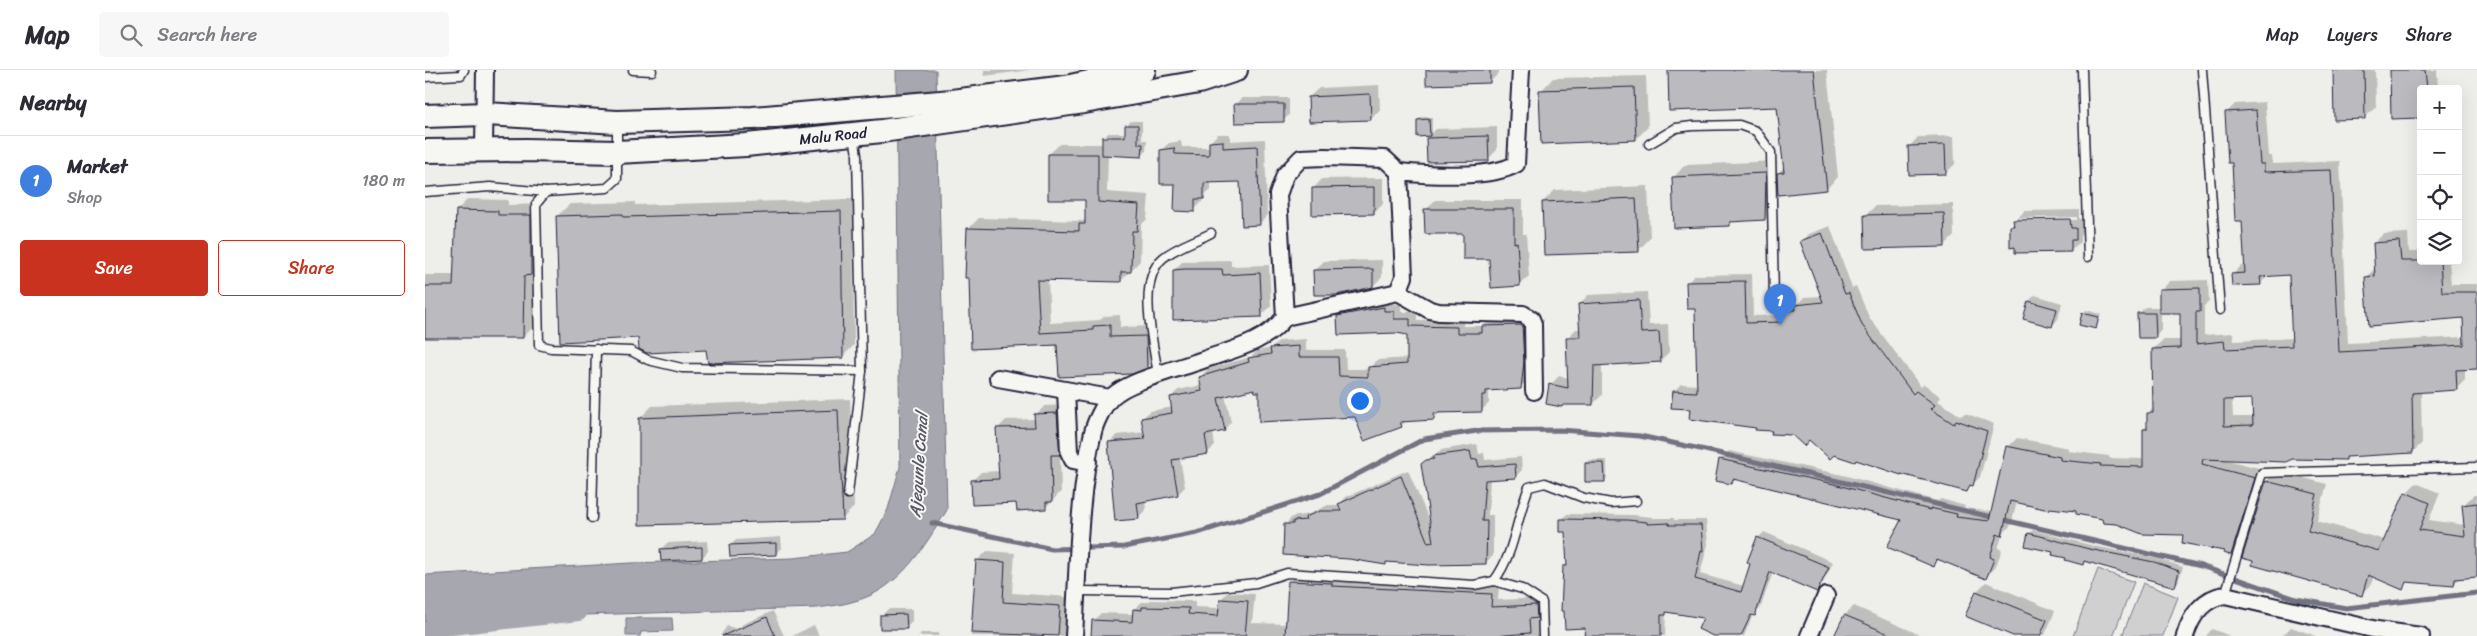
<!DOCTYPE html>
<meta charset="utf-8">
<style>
:root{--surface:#fff;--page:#f7f7f7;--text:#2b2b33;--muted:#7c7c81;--line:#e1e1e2;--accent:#c8321e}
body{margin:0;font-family:Sriracha,sans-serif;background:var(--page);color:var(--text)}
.controls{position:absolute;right:15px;top:15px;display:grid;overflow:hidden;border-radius:5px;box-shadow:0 5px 20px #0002}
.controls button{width:45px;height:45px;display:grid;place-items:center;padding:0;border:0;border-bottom:1px solid var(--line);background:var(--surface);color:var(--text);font:25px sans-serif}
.you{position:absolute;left:934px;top:330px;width:18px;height:18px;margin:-12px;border:4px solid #fff;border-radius:50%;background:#1a73e8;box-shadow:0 0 0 8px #1a73e833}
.badge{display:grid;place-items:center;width:32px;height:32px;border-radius:50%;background:var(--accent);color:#fff;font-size:16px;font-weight:700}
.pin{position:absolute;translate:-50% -41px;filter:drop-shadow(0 1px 2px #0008)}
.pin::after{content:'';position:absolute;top:26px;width:18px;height:15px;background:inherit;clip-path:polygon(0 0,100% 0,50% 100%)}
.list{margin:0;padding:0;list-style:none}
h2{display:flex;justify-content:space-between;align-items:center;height:65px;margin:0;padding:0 20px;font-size:21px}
h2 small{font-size:16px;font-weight:400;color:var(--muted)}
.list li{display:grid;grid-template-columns:32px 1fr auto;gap:15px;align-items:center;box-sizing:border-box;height:90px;padding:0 20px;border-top:1px solid var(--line)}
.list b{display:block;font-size:19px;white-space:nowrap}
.list p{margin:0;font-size:16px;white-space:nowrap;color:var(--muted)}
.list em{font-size:16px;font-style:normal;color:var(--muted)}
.actions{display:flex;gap:10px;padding:15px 20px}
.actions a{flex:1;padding:11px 0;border:1px solid var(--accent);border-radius:5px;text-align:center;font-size:18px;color:var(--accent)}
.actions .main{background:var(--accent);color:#fff}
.icon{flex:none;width:28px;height:28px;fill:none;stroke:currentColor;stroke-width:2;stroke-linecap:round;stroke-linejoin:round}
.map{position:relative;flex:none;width:2052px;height:566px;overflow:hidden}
header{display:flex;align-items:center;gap:30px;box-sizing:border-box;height:70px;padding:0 25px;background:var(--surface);border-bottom:1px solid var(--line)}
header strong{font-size:24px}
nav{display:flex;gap:28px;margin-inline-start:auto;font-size:18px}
.search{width:350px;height:45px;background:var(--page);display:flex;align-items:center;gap:12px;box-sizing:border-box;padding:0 18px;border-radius:5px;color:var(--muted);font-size:19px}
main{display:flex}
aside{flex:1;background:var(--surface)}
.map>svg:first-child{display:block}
</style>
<header>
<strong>Map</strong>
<div class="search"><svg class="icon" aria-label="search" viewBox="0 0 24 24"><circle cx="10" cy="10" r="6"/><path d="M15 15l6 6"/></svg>Search here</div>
<nav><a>Map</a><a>Layers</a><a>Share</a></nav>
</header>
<main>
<aside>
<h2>Nearby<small></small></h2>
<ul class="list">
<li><span class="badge" style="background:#3f7fe0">1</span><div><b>Market</b><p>Shop</p></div><em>180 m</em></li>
</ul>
<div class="actions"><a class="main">Save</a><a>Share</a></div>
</aside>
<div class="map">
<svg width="2052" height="566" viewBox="0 0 2052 566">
<rect width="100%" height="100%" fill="#eeeeeb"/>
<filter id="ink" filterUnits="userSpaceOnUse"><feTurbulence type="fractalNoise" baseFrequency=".02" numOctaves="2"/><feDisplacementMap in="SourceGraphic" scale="10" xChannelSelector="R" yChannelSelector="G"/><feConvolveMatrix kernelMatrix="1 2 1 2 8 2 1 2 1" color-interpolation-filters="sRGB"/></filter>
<g filter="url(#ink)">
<g fill="#d0d0d1" stroke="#797986">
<path d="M1673,499L1709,512L1688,566H1648Z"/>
<path d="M1718,513L1753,527L1738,566H1697Z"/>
</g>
<g fill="#a7a7af" stroke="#727281">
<path d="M471,0H511L522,440C499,477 475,519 430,531C418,535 405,536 392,538L58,548L0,553V505L206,493L368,488L422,482L450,464L463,439L475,397Z"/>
<path d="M201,548H247L248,561L216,562L215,566H201Z"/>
</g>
<g fill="#0003" fill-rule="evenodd">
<path d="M559,0H606L559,6Z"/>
<path d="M1002,0H1074V3L1065,12Z"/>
<path d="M1244,0H1402L1413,107L1401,119L1352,124V137L1340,149L1308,151L1304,154L1248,108L1260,95L1352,91V104L1359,97L1353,36Z"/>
<path d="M1909,0H1950L1951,37L1939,48Z"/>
<path d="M1966,0H2012L2013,19H1996Z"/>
<path d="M1221,6L1223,57L1211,69L1116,21L1128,8Z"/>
<path d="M954,15L955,40L945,49L884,27L894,18Z"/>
<path d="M817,28H864V45L858,51L811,35Z"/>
<path d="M1840,32L1844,86H1847L1848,94L1915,91L1923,273L2040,267V247L1941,208L1950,198L1949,173L1958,164L1983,163L1984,182H1996V191H2024L2026,214H2052V298H2040V310L2031,319L1996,321L1997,373L1988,382L1923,386L1921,389L1802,390L1838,399L1815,475L1806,484L1760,464L1679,448L1653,440L1592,432L1586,455L1578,464L1573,478L1577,480L1570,498L1561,507L1515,489L1509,495L1478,449L1311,409L1307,413L1295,390L1304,381L1418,405L1513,431L1516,429L1540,436L1539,438L1567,442L1583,377L1592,368L1644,378L1643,381L1684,386V388L1719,389V359L1723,355V344L1729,337L1728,279L1738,270H1757V241L1736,242V260L1730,266L1714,243L1720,237H1735L1736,220L1745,211L1783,210L1784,232L1779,236V265L1808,263L1809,271L1868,268L1865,204L1844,205L1835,214L1807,205L1816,196L1820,195L1818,150L1801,43L1810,34ZM1828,327L1829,347H1808L1807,328Z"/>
<path d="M996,47H1007V63L1011,59L1072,57V80L1063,89L1002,68L1005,65H994L993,50Z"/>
<path d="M706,51H717V70H722L721,81L717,86L683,84L682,122L724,125L722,149L716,155L715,191L696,211L623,209L625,253L675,250L680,246L695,245V257L731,256L732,286L722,297L634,274L548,278L543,159L554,148L658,151L661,148V129L624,84L635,74H679V68L683,63H701V56Z"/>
<path d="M793,64H805V71L840,69L842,146L834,154L816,111H786V120L777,128V132L769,140L751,113L736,80L744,73L756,71L757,77H785V72Z"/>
<path d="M1529,66L1530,94L1521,103L1484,77L1493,67Z"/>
<path d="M958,108V134L949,143L888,119L897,109Z"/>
<path d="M1223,116L1225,168L1213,181L1118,132L1130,120Z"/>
<path d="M43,129L83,130V135L116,134L117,193L109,201V256L98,267L0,266V205H30L32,140Z"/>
<path d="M428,129L429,275L417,287L282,279L214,267L132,146L145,134L210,132V135Z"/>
<path d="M1010,130H1098V164H1101L1104,206L1094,215L1039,163L1001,140Z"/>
<path d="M1528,134L1529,166L1520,175L1440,146L1450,136Z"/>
<path d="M1654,140V149H1659L1660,160L1655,165V172L1645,181L1586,157L1599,141ZM1652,147V150L1592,151L1595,148Z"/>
<path d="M1405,156L1427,218L1431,216L1444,247L1496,317L1499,314L1516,327L1513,331L1536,346L1540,343L1569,354L1555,407L1542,420L1367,364L1332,356H1319L1249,321L1256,314L1273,315L1271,238L1262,213L1270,205L1327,204L1328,246L1358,245V242L1365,234L1374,233L1379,227L1397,226L1377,172L1384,164Z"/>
<path d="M806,190V196L844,195L846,236L836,246L749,200L758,191Z"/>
<path d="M957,190V207L948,216L889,201L899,191Z"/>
<path d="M1222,222L1224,255L1243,254L1244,282L1235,291L1177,294V325L1168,334L1125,315L1134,306L1144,308L1142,268L1151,259H1156L1155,234L1163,225Z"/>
<path d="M1610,225L1637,233L1633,249L1627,256L1604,231Z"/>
<path d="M966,231V234H976V242H992V250H1039L1038,256H1059L1066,249H1105L1103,310L1095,317L1064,319V333L1057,340L1016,342L1008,349L982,350L976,356L830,318L800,325L806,352L799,360L788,362L790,376L782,383L755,388L760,417L753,424L720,430L721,440L713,448L685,372L692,365L720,362L717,349L725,341L748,337L746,327L753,320L777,315L775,307L783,299L826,287L832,281L847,278L854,271L881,269V280H920L921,299H944L952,290L983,288V264L913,246L921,239Z"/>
<path d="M1661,240L1676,244L1670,258L1658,243Z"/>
<path d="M425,329L429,437L417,449L215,348L227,336Z"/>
<path d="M641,335L643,375L635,383L636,422L620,438L592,432L547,411L556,402L575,401L572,359L581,350L611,349L610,345L620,336Z"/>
<path d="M1052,374L1054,384L1059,383L1060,390L1096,387L1097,400L1090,407L1065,408L1063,445H1068V486L1061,492L963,491L961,493L861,454L867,447L884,444L903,435H914L921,427L983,400L1007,457L997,394L1016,380Z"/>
<path d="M1164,390H1182V408L1179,411L1161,393Z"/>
<path d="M1852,401L1902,414L1892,451L1960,470L1981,423L1991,413L2015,423L2004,450L2040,455L2038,435L2049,425H2052V506L2036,507L2029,514L1984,511L1977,518L1949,506L1946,514L1936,524L1828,494L1842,411Z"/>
<path d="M1142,444L1208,445L1227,447V448H1249V450H1281L1283,474L1275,504L1319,516L1333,468L1339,462L1408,492L1397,515L1392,520L1348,502L1335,539L1328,544L1319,566H1292L1280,547L1244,541L1241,543L1240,566H1161V557L1139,496L1143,493L1141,461L1136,450Z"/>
<path d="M1608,460L1669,476L1734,489L1758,497L1753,512L1749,516L1661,490L1657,494L1629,482L1604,464Z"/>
<path d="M356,467L357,478L351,484L305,476L311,470Z"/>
<path d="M282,471L283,481L277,488L236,479L242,473Z"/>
<path d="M562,481L590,483L587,523L644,527L641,566H546L552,491Z"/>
<path d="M872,504L914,509L1074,517L1073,530L1118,528L1119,539L1114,545L1115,566H668V551L676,543L709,544V539L717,532H723L726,530L770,531V537L795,538L796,529L803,522L830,524L827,553L862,554L865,511Z"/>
<path d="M1561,512L1630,541L1620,565L1591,566L1542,545L1552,521Z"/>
<path d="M1429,536L1498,566H1411L1420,545Z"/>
<path d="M463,539H487V551L481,557L457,545Z"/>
<path d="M348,541L359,566H295L302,556L313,559L318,554Z"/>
<path d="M389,555L394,566H367Z"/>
<path d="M1866,557L1891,566H1857Z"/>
<path d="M1787,559L1805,566H1781Z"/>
<path d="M496,563H514V566H493Z"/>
</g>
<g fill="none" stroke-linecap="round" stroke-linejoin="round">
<path stroke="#727281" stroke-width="5" d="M507,453L627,479L699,477L772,463L895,424L999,369L1052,361L1135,360L1215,366L1280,380L1776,496L1871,529L1921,538L2052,523"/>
<path stroke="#a7a7af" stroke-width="16" d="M0,560L154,543"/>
</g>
<g fill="#bbbbbf" stroke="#22223b" fill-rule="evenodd">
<path d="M1001,0H1065V13L1001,15Z"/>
<path d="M1243,0H1389L1402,120L1353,125L1352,103L1359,102L1352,37L1244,41Z"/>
<path d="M1908,0H1939L1940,49L1909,50Z"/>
<path d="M1965,0H2000L2002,19H1996V48L1966,49Z"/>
<path d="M1209,17L1211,70L1116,74L1114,20Z"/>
<path d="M945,24L946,50L884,52L883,27Z"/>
<path d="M809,34H859V52L810,53Z"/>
<path d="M1831,40L1835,94H1839V102L1906,100L1914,282L2039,275L2038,248L1944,256L1940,207L1950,206L1948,173L1974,171L1976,191H2015L2017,222H2052V299L2031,300L2032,320L1987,323L1988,383L1921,387V390L1867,389L1861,392L1778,389L1777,394L1830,408L1806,485L1798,483L1799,481L1757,473L1758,465L1717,464L1692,454L1678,453L1677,449L1651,444V441L1625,438L1624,440L1585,431L1577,466L1572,464L1565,487L1569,489L1561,509L1512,489L1509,497L1462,477L1476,450L1308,409L1307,414L1290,411L1294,389L1409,414L1505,440V438L1532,444L1531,447L1564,451L1581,376L1635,387V390L1676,394L1675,396L1718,397V359H1722V343H1728L1727,279L1755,278V243H1734V219L1775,218V242H1771V274L1799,271L1800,279L1867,276L1864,205L1835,207L1836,215L1807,216L1806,204L1820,203L1817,151H1810L1807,93H1803L1800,42ZM1827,329L1828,355L1799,356V330Z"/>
<path d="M1004,49L1005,66L992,67V50Z"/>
<path d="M700,55H713V74H718L717,87L677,85V67H700Z"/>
<path d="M1063,66L1064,91L1002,92L1001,68Z"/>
<path d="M798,71V78L832,76L835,155L817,156L815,112L779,113V129H770V142L749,141L750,114H735V80L749,78L750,84L784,85V72Z"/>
<path d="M1520,75L1521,104L1484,105L1483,76Z"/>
<path d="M623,84H673V132L714,135L712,161H707L706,202H696V212L612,210L615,263L668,260V256L685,255V267L721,266L722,298L707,304L634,307L632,275L546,279L544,208H540L542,158L654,161V154H660V130H623Z"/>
<path d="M1341,103L1340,150L1305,152V156L1249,158L1247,107Z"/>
<path d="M949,117V144L887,145V118Z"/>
<path d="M1211,128L1214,182L1119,185L1117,132Z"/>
<path d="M999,139H1089V173L1092,172L1095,216L1066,218L1064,189H1038V164H1000Z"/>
<path d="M31,140L73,141V145H106V205L99,206L98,268H0V216H28Z"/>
<path d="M416,141L418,288L283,293L281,280L222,283L214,279L213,268L135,272L131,146L198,144V147Z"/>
<path d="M1519,143L1520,177L1440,179L1439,145Z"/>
<path d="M1645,149L1646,158H1651V170H1646V182L1590,183V177L1585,178V156H1589L1588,150Z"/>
<path d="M1397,163L1420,224L1424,223L1437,255L1488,324L1491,321L1510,335L1506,339L1529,354L1531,350L1562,361L1548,416L1545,415L1542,422L1476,404V405L1431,390L1430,392L1409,385L1405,389L1384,370L1379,376L1367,365L1346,364L1347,361L1330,360L1331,358L1264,349L1265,339L1246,338L1248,321L1272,322L1270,239H1262L1261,212L1320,211L1321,253L1357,252L1356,241L1371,240L1370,235L1398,232L1375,171Z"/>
<path d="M760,199H797L798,205L835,203L837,247L748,250V200Z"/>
<path d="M948,199V217L911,225H889L888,200Z"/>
<path d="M1214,230L1216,263L1234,262L1236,292L1169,296L1168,335H1138L1137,337L1121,334L1124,314L1143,318L1141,267H1155L1153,234Z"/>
<path d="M1603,231L1632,239L1627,257L1598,249Z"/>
<path d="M959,237V241H969V249H985V256L1032,257V263H1057V256L1097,255L1099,291L1096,319L1061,321V325H1057V342L1009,343V350L975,352L977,357L939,371L930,347L834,352V322H830L829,319L793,328L800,361L780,365L783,384L747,390L753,425L712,433L714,449L690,451L683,372L720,369L716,348L747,343L745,327L777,321L774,307L824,292L823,288L846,284L845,278L874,276V287H913L914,306L943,307V297L982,294V265L972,263L913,265L912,246Z"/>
<path d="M1657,243L1674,247L1671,259L1654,255Z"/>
<path d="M1712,243H1730L1731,268H1713Z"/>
<path d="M413,340L418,450L214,455V348Z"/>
<path d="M632,343L635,385H626L627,432H621V439L592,441L591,433L547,435L546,410L574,409L571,358L610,357L609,344Z"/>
<path d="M1045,381L1047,390L1052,389L1054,397L1090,394L1091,408L1060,410L1057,451H1062L1061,494L1004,495L961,492V495L924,489L858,485L859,454H868V451L881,450L880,447L895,441H916L913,434L976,406L1003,473L1008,472L996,394L1001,390L1009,389L1008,386Z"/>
<path d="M1160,393H1179L1180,412H1160Z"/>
<path d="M1841,411L1892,424L1883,461L1954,481L1980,422L2005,433L1994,460L2040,466L2037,435L2052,433V507L2030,509L2029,516L1981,512L1978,520L1943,505L1937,526L1827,495L1828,491L1817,488Z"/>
<path d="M1135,449L1202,450L1222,452V454L1244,453V455H1276L1278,481H1276L1270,509L1316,522L1325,494L1322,492L1332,467L1404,497L1392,522L1345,502L1330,546L1326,545L1316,566H1288L1273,559L1278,548L1241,542V545H1236V566H1159L1160,558L1140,559L1139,541H1136L1138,496H1142L1140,462H1135Z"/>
<path d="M1603,463L1664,479L1729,492L1754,501L1750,517L1659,491L1658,495L1640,490L1641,488L1627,485L1628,482L1600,476Z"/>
<path d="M351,473V485L305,487L304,475Z"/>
<path d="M277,477V489L236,491L235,479Z"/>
<path d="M551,490L580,492L578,532L635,536L633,566L546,563Z"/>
<path d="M863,511L907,513V516L1067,524L1066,537L1111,535L1112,548L1104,549L1105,563L1069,566H860Z"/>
<path d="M1551,521L1622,550L1615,566H1588L1540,546Z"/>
<path d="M795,529L823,531L820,566H666L667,550L707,552L708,539L717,540V537L764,538L763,544L793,546Z"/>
<path d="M481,544L482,559H455V545Z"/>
<path d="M1419,545L1441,554L1468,566H1409Z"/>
<path d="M342,547L350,566H297Z"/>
</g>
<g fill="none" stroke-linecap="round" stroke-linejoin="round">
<g stroke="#22223b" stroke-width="11">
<g id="lane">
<path d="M208,0L227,1"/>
<path d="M1657,0L1663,187"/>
<path d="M1777,0L1795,240"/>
<path d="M0,7L36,5L39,0"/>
<path d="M192,54V109L182,118L121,122L111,134L114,275L126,278L206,281L223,290L257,298L437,301"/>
<path d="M1224,74L1251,58L1267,56L1314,55L1331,61L1346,82L1349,229"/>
<path d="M0,122L65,117L121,122"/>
<path d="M733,305C729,274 711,211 738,188C751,177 771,171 786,163"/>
<path d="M423,424L437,301L432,85L429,66"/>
<path d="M167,448L171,279"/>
<path d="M1069,511L1097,519L1117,532L1118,566"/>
<path d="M652,521L746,522L831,513L862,503L1049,515L1069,511C1090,483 1091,449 1104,417L1120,413L1159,428L1186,433L1211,431"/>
<path d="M1800,525L1837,403L2052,397"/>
</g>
</g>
<g stroke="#22223b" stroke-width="20">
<g id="street">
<path d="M59,80L60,0"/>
<path d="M973,222L1005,240L1014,242L1098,244L1106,249L1108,254L1109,321"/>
<path d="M860,247L853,125L860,105L876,88L900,87L960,89L974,102"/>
<path d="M573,308L685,328"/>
<path d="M641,321L644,382L648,390L663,393"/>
<path d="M649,566C653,501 653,426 668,362C670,353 678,336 685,329C699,312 752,299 775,291C805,280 840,274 860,247L973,222L979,207L974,102C1003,105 1066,109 1091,94L1096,0"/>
<path d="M1384,566L1401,526"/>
<path d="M1760,566C1766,546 1778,528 1800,525L1952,560L1996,566"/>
</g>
</g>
<g stroke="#22223b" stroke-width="26">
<g id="secondary">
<path d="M0,46L61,44L192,52L328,48L527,31L641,17L719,0"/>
<path d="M0,81L101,80L192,82L321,75L457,61L659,32L774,12L811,0"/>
</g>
</g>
<use href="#lane" stroke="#f6f6f2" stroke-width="8"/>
<use href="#street" stroke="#f6f6f2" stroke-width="16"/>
<use href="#secondary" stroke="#f6f6f2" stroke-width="22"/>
</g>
</g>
<g text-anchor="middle" stroke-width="4" stroke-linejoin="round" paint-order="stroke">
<g font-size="15" fill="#22223b" stroke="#f6f6f2">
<text transform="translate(408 66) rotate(-6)" y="5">Malu Road</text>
</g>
<g font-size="16" font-style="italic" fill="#575769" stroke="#f6f6f2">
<text transform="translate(493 395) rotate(-86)" y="6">Ajegunle Canal</text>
</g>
</g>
</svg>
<div class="controls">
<button>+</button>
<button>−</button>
<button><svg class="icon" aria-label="locate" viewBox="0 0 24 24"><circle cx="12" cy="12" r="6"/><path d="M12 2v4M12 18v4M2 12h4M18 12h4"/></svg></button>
<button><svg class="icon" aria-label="layers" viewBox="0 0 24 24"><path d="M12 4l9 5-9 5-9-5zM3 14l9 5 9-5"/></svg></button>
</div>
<div class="you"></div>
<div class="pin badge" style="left:1355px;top:255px;background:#3f7fe0">1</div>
</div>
</main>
